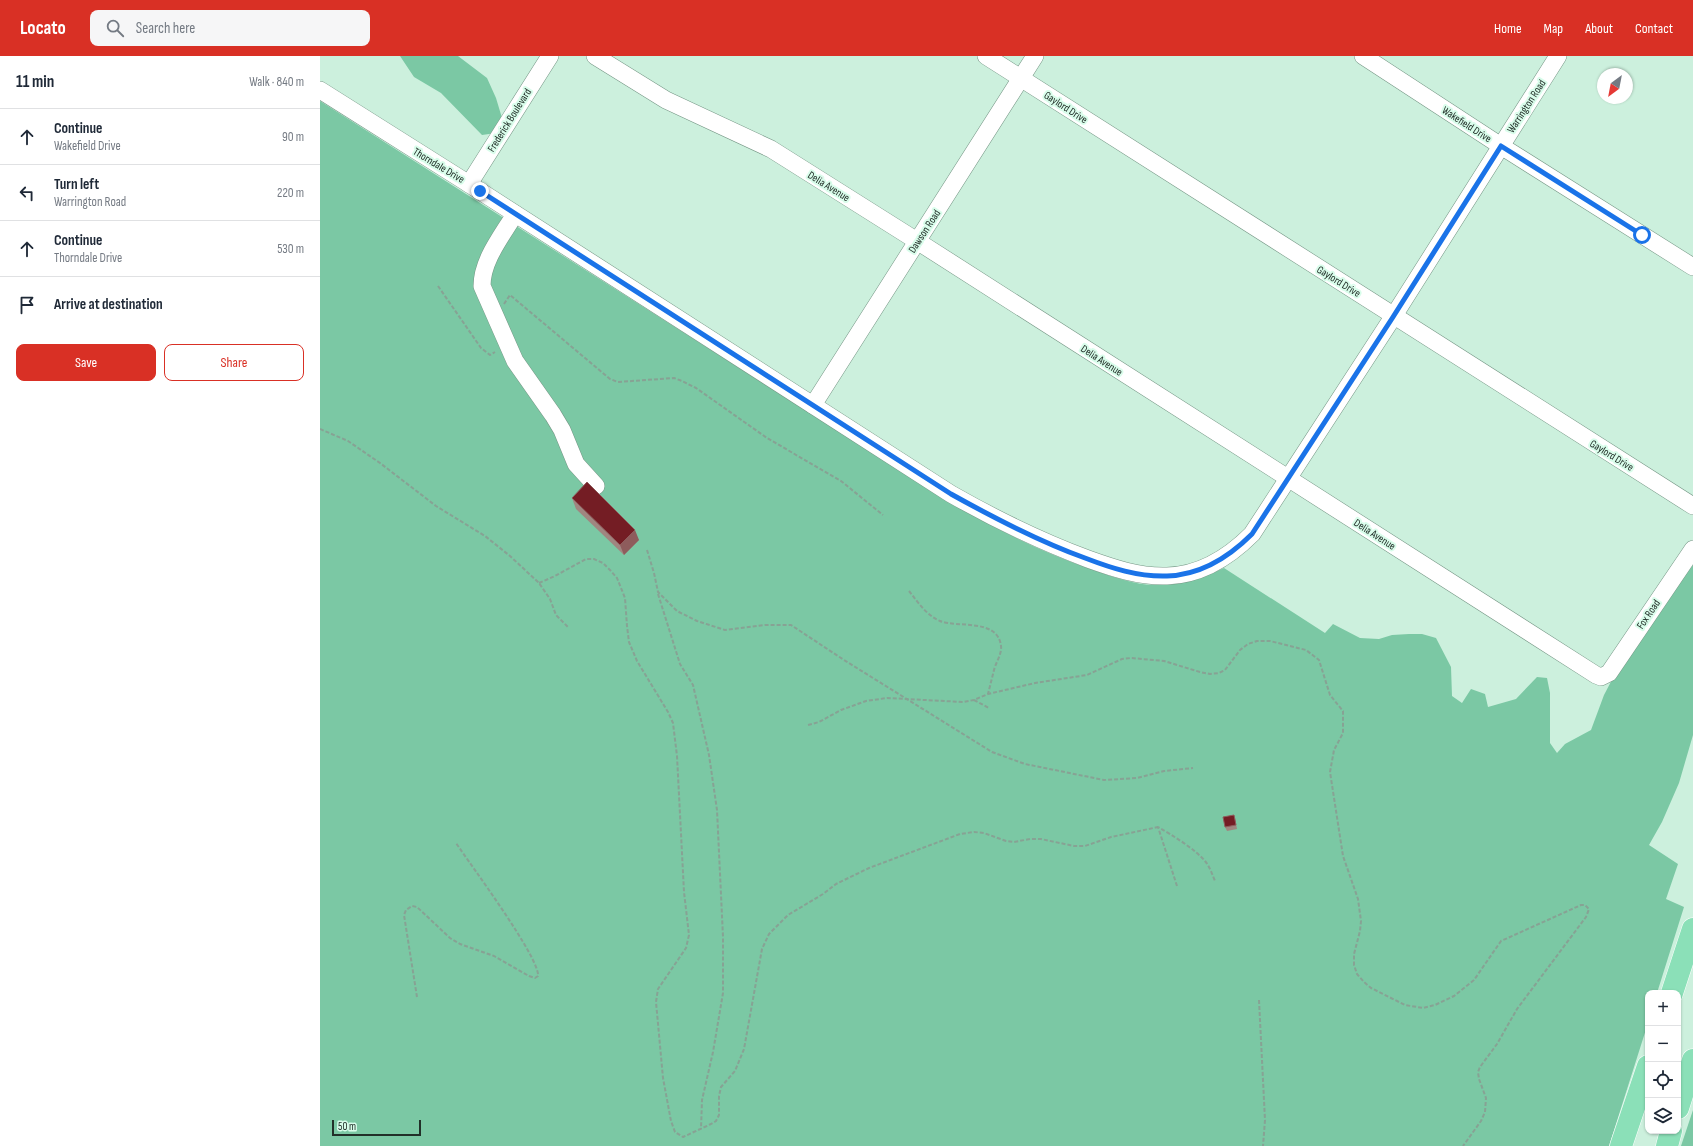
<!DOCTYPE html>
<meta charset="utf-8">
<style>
:root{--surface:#fff;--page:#f6f6f7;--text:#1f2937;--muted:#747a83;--line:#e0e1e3;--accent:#d93025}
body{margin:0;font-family:"Sofia Sans Condensed",sans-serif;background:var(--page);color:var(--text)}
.controls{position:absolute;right:12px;bottom:12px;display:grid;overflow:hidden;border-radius:8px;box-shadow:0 1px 3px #0004}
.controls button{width:36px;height:36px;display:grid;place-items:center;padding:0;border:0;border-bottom:1px solid var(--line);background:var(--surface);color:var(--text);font:20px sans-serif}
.compass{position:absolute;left:1277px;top:12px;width:36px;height:36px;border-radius:50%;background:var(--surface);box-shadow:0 1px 3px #0004;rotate:212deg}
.scale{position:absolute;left:12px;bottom:10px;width:89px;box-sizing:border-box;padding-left:4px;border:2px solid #223029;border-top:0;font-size:11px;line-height:14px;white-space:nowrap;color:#223029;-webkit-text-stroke:3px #d9fdeb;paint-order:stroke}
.stop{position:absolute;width:12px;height:12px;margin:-9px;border:3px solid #1a73e8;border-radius:50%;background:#fff}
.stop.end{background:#1a73e8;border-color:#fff;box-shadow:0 1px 4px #0008}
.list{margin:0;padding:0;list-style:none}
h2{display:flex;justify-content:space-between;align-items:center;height:52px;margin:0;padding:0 16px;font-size:17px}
h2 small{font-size:13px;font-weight:400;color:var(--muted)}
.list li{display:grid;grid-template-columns:26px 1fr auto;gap:12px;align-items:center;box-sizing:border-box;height:56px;padding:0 16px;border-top:1px solid var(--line)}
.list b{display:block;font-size:15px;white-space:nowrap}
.list p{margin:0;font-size:13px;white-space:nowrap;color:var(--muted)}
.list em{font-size:13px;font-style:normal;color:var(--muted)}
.actions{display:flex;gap:8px;padding:12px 16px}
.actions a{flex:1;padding:9px 0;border:1px solid var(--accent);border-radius:8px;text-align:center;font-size:14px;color:var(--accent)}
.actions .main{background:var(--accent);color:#fff}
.icon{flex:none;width:22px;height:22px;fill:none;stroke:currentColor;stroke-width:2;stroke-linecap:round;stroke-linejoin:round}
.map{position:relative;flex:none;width:1373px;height:1090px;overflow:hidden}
header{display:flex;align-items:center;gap:24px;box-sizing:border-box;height:56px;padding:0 20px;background:var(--accent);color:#fff}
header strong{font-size:19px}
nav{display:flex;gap:22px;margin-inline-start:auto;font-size:14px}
.search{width:280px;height:36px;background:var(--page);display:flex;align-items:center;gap:10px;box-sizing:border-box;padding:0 14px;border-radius:8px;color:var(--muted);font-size:15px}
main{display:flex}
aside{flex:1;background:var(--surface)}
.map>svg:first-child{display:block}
</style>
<header>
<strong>Locato</strong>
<div class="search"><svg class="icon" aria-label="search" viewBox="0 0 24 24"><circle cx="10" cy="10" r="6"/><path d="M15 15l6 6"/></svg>Search here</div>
<nav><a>Home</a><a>Map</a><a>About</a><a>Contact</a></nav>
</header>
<main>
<aside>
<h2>11 min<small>Walk · 840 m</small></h2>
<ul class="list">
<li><svg class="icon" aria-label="ahead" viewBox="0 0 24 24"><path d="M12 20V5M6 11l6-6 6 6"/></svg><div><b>Continue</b><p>Wakefield Drive</p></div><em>90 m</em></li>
<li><svg class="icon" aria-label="left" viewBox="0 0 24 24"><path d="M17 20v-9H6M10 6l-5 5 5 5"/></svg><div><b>Turn left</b><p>Warrington Road</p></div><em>220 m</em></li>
<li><svg class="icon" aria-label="ahead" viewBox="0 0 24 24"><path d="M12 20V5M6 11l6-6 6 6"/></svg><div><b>Continue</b><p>Thorndale Drive</p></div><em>530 m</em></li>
<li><svg class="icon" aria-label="arrive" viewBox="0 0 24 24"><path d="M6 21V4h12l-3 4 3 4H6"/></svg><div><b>Arrive at destination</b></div></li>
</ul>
<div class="actions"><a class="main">Save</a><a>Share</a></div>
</aside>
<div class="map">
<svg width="1373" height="1090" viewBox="0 0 1373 1090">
<rect width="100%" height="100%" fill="#ccf0dd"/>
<g fill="#7bc8a4">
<path d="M80,0H138L167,22L176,42L182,62L176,77L162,79L121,37L94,21Z"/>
<path d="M0,45L625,443C672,472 720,495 773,514C794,521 817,530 840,529C864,529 884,521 904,512L1005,577L1013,568L1040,582L1059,583L1072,579L1089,578H1102L1116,582L1131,611L1132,640L1142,647L1151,633L1165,638L1168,651L1196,643L1217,621L1227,622L1230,637V687L1237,697L1245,688L1271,674L1284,639L1306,597L1373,509V679L1359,727L1342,766L1329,789L1358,808L1346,843L1364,851L1337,937H1328V967L1289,1090H0Z"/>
<path d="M1373,1054V1090H1361Z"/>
</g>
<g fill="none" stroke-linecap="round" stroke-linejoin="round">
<g stroke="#759685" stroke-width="18">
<g id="minor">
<path d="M275,0L346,44L451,93L597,185L1276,619L1281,621L1289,617L1373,493"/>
<path d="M666,0L1373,450"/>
<path d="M1043,0L1181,90L1373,211"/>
<path d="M0,34L149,128L631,438C675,463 720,485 768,503C793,512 819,521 847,520C880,519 909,501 932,478L1073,261L1238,0"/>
<path d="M149,128L230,0"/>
<path d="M195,158C182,180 162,204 162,230L195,305L233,359L242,374L256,408L276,430"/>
<path d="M493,349L715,0"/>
</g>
</g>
<g stroke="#fff" stroke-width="23">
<g id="highway">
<path d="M1352,937L1373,873"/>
<path d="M1358,1052L1373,1004"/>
<path d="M1301,1090L1328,1010"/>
<path d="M1347,1090L1351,1075"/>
</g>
</g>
<g stroke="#87a294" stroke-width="2" stroke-dasharray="4 2" stroke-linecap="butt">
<path d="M118,230L161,292L170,299L175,296"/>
<path d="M184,248L190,239L290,323L298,326L354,322L362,325L376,332L447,382L521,425L563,459"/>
<path d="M0,373L28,385L60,407L116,450L165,480L190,500L219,527L230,543L236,559L249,572"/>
<path d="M327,494L334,517L338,536L357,555L377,565L405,574L445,569H471L524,604L672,696L705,708L784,724L817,722L844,715L873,712"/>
<path d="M219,527L235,520L266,503H274L283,507L291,515L297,522L305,542L307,570L309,586L317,605L348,656L353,667L357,700L364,836L369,879L366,892L338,933L336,946L343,1022L351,1065L355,1076L363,1081L391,1068L396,1065L399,1059V1040L401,1031L415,1015L424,993L442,893L449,878L468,859L503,838L516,828L549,812L640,778L654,776L664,777L686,785L694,786L710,783H721L754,790H765L791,781L838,771"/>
<path d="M589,535C598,546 606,559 620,565C637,572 678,562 681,590C682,598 676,606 674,614C672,622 670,630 668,638"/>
<path d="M338,538L360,608L373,629L389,699L397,754L403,881V937L393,996L382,1044L381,1073"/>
<path d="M654,644L669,652"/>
<path d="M488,669L499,666L521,654L546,645L567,642L643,646L654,644L668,638L715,627L767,619L802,603L811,602L844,605L880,616L890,618L899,617L905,614L920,594L928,588L937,585H950L986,594L999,604L1010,639L1023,655V677L1014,694L1010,716L1023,800L1038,843L1041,865L1040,875L1034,898V909L1037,918L1044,926L1051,932L1085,949L1103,952L1115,949L1134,940L1154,924L1181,885L1261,849H1265L1269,853L1266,861L1197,953L1177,988L1160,1011L1158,1016L1159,1023L1166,1042L1165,1056L1161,1065L1143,1090"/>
<path d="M857,830L838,771C852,779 875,793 885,805C890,811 892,818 895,825"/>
<path d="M97,941L84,859L86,854L92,850L97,851L130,882L140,888L174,900L209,920L215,922L218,920C220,902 150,808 136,787"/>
<path d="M939,944L945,1064L943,1090"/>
</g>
<use href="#minor" stroke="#fff" stroke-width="17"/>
<use href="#highway" stroke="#8be0b8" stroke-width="22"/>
</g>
<g fill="#a08680">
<path d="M252,442L319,484L304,499L256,453Z"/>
<path d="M915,762L917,773L907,775L905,771Z"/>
</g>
<path fill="#8e5c5c" d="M315,474L319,484L304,499L300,489Z"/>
<g fill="#741d24" stroke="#8e5c5c">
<path d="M267,426L315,474L300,489L252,442Z"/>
<path d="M914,759L916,769L905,771L903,761Z"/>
</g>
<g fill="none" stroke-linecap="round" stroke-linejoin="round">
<path stroke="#1a73e8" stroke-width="5" d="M160,135L631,438C674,462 718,485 765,502C791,512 818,521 847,520C880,519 909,501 932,478L1073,261L1181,90L1322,179"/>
</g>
<g text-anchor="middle" stroke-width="4" stroke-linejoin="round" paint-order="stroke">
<g font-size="11" fill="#223029" stroke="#d9fdeb">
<text transform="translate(1206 50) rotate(-57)" y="4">Warrington Road</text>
<text transform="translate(746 51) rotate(33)" y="4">Gaylord Drive</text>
<text transform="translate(189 64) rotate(-58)" y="4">Frederick Boulevard</text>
<text transform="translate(1147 68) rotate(33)" y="4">Wakefield Drive</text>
<text transform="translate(119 109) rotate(31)" y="4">Thorndale Drive</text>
<text transform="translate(509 130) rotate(32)" y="4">Delia Avenue</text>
<text transform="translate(604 175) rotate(-57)" y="4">Dawson Road</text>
<text transform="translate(1019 225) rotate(32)" y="4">Gaylord Drive</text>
<text transform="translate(782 304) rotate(33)" y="4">Delia Avenue</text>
<text transform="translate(1292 399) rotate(32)" y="4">Gaylord Drive</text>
<text transform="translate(1055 478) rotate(33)" y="4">Delia Avenue</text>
<text transform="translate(1328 558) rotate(-56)" y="4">Fox Road</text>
</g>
</g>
</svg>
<div class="controls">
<button>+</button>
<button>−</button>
<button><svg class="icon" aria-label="locate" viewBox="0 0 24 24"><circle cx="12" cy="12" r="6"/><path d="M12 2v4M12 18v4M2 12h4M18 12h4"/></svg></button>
<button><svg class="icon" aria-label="layers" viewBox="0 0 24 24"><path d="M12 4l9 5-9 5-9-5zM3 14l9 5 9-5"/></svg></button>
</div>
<svg class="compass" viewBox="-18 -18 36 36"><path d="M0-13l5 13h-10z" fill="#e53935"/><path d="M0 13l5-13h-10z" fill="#747a83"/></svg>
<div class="scale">50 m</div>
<div class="stop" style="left:1322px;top:179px"></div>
<div class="stop end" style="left:160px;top:135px"></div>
</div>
</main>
